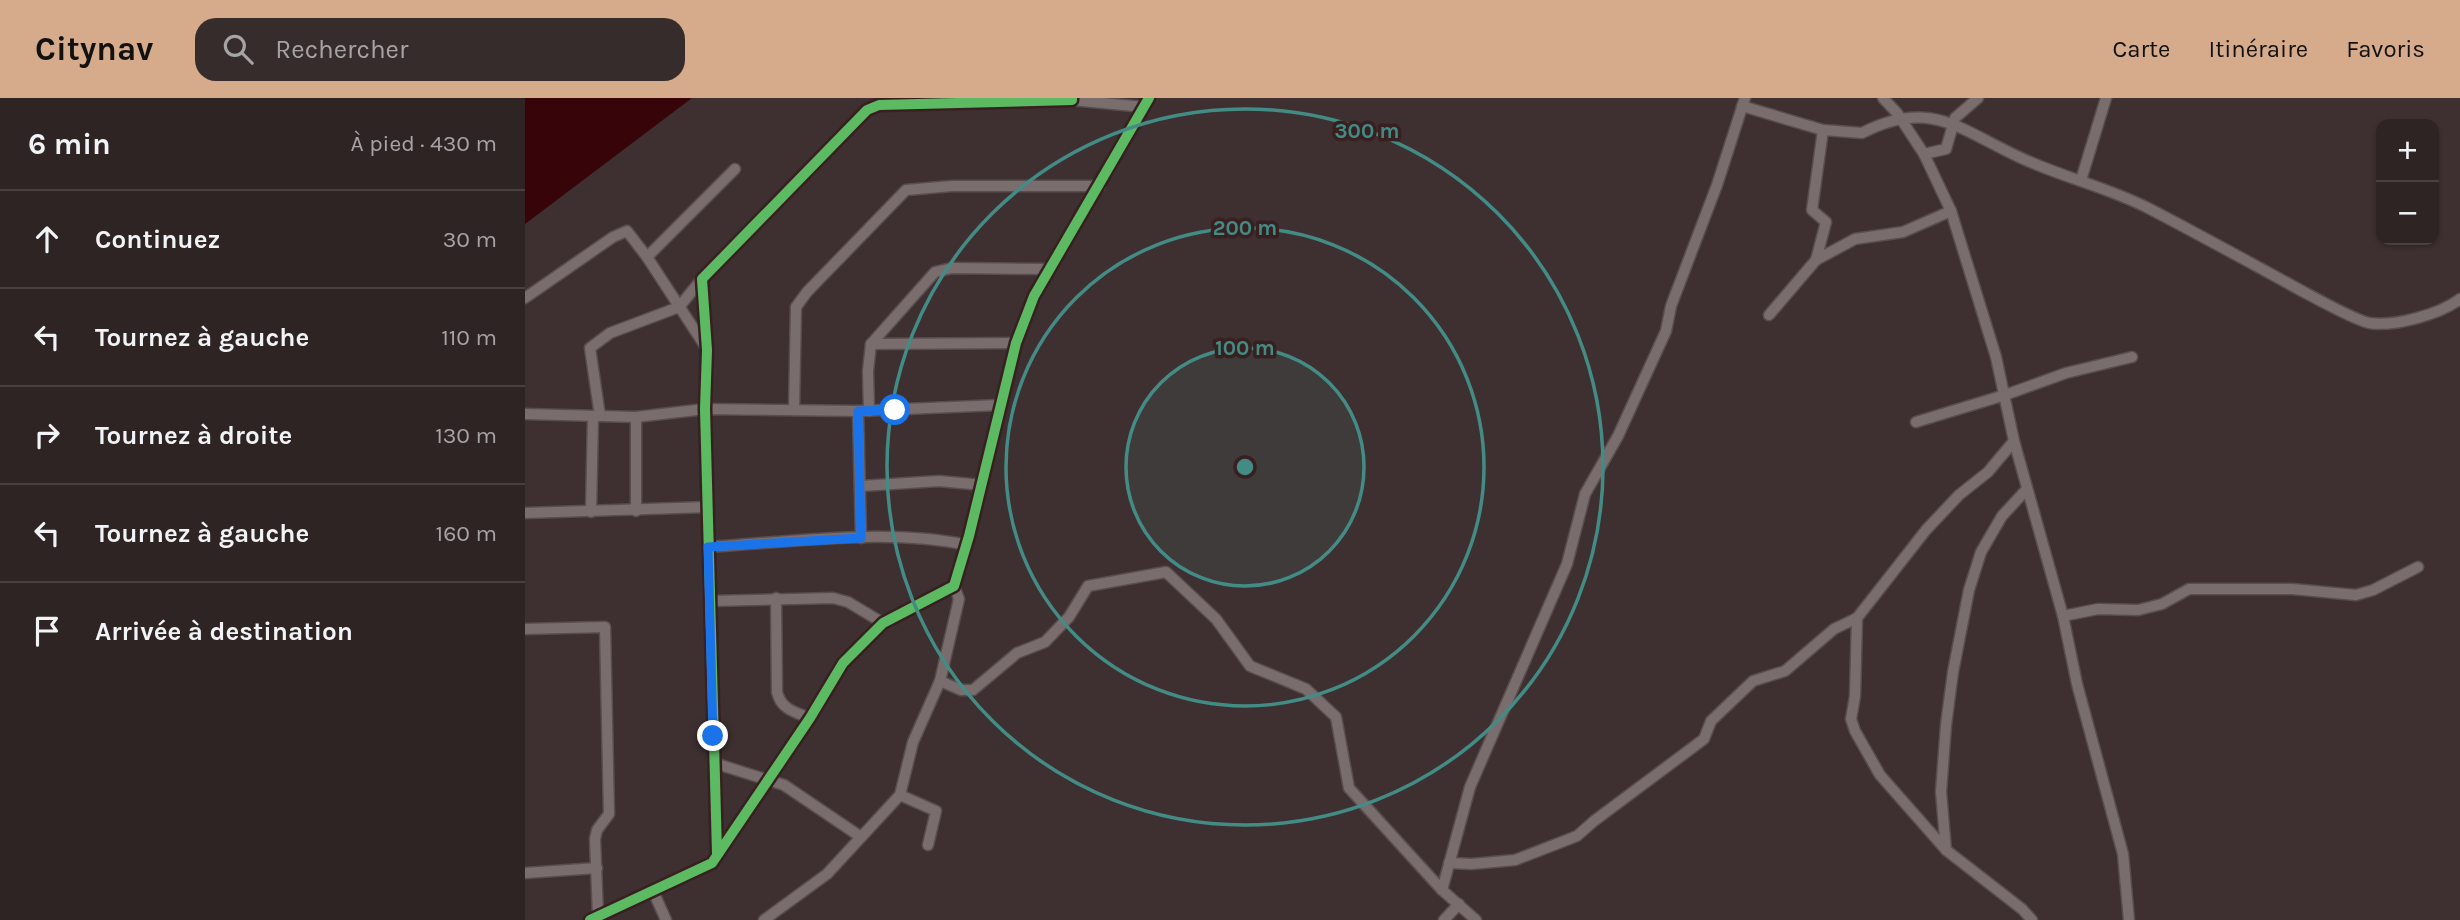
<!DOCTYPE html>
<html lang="fr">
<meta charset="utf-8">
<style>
:root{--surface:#2e2424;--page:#362c2c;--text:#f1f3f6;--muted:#a7a4a6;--line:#494141;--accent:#d6ab8b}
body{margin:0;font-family:Karla,sans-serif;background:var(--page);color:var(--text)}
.controls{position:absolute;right:21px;top:21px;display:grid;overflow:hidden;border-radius:14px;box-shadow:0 2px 5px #0004}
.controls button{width:63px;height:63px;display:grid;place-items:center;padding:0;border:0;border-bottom:2px solid var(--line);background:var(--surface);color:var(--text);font:35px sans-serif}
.stop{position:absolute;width:21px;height:21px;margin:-16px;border:5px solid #1a73e8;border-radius:50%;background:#fff}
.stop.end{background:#1a73e8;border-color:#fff;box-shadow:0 2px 7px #0008}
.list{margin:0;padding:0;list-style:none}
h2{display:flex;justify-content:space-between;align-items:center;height:91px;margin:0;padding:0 28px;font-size:30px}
h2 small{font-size:23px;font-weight:400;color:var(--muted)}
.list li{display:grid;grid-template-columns:46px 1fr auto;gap:21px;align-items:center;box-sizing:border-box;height:98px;padding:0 28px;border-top:2px solid var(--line)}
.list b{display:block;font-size:26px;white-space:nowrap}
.list em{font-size:23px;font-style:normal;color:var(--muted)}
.icon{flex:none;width:38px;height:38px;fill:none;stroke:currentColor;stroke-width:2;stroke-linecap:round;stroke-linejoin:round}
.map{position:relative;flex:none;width:1935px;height:822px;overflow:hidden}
header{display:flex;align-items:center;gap:42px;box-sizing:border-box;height:98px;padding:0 35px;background:var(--accent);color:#111}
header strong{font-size:33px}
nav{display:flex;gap:38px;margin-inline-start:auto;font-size:24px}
.search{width:490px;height:63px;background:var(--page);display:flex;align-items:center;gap:18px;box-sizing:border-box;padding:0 24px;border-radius:21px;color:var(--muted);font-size:26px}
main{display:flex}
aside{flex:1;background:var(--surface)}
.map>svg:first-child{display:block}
</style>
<header>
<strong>Citynav</strong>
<div class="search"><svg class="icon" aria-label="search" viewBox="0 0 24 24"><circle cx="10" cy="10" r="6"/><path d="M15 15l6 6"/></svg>Rechercher</div>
<nav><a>Carte</a><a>Itinéraire</a><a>Favoris</a></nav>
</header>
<main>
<aside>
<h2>6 min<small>À pied · 430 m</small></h2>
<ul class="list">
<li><svg class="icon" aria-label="ahead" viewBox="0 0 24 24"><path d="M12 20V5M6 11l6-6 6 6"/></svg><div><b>Continuez</b></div><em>30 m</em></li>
<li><svg class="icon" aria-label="left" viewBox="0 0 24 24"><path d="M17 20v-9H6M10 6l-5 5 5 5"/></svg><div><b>Tournez à gauche</b></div><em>110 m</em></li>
<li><svg class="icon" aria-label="right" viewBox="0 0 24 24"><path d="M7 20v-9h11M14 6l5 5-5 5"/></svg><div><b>Tournez à droite</b></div><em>130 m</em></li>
<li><svg class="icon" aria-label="left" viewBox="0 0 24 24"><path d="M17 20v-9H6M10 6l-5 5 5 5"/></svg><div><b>Tournez à gauche</b></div><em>160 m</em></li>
<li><svg class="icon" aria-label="arrive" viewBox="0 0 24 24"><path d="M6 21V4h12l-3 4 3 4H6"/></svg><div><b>Arrivée à destination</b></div></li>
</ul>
</aside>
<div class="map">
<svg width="1935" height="822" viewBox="0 0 1935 822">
<rect width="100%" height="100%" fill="#3e3030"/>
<path fill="#360409" d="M0,0H167L0,126Z"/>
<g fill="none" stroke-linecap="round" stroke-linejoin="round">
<g stroke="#594d4d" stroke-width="13">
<g id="minor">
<path d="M1358,0L1372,15L1399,56L1426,113L1471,259L1489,343L1538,518L1552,586L1598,756L1604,822"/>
<path d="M547,2L619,9"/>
<path d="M1217,8L1298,32L1337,35C1405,0 1434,31 1494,59C1536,79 1582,89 1623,110C1675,137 1726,165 1777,193C1792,201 1830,222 1844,225C1870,229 1915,216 1935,201"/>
<path d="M1399,56L1421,51L1430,20L1453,0"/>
<path d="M1556,82L1581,0"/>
<path d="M122,159L210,71"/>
<path d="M1291,162L1301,124L1287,112L1298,32"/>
<path d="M0,200L88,139L102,133L122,159L182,251"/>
<path d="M1244,217L1291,162L1330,141L1378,134L1426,113"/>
<path d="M346,246L410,174L427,170L523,171"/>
<path d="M269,312L271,209L282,194L381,92L427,88H575"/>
<path d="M333,313L336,440"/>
<path d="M344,313L343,273L346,246L491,245"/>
<path d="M0,316L111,319L180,311L333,313L475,307"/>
<path d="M75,318L65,250L85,235L154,209L177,181"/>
<path d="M1391,324L1480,297L1541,275L1607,259"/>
<path d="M1489,343L1463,374L1434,397L1401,432L1332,520L1330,598L1326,621L1330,633L1355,677L1421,752L1497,811L1507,822"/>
<path d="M336,388L414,383L457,387"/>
<path d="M111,413V319"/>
<path d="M66,414L68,319"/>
<path d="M0,415L183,409"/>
<path d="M183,449C265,444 362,430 442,447"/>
<path d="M251,500L252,594C256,611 269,614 285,620"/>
<path d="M186,503L308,500L323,504L358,525"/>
<path d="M1538,518L1573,511L1613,512L1637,506L1664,491H1767L1831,497L1848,492L1893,469"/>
<path d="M0,531L80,529L84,716L72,732L70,741L73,818"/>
<path d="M415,583L436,592H448L492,555L520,544L544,519L563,488L641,474L691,521L725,568L781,591L811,619L824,690L917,792L951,822"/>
<path d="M189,665L259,687L336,739"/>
<path d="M375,697L411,713L403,747"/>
<path d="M1421,752L1416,694L1421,627L1428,574L1444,492L1456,454L1477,418L1502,391"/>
<path d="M192,754L180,311L182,252L177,181L342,12L354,7L547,2V0"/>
<path d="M924,765L947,766L990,762L1052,738L1069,723L1179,641L1186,623L1228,583L1260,573L1309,531L1332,520"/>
<path d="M0,775L72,770"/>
<path d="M917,792L945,689L1042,466L1060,396L1093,338L1141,233L1146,208L1192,87L1220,0"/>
<path d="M128,793L141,822"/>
<path d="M65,822L187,765L285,620L318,565L358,525L429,488L444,438L491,245L509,198L624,0"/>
<path d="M239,822L302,776L375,697L388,644L415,583L434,501L429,488"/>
<path d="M919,822L934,806"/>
</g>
</g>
<use href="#minor" stroke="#796d6d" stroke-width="10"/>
<g stroke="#392020" stroke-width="15">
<g id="cycleway">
<path d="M192,755L180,311L182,252L177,181L342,12L354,7L547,2V0"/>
<path d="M65,822L187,765L285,620L318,565L358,525L429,488L444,438L491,245L509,198L624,0"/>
</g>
</g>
<use href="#cycleway" stroke="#5cba63" stroke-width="10"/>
</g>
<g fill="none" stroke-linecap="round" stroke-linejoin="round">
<path stroke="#1a73e8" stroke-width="9" d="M188,638L183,449L336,440L333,313L370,312"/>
</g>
<circle cx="720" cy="369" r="119" fill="#438c86" fill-opacity=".12"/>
<g fill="none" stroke="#438c86" stroke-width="3.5">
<circle cx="720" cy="369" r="119"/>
<circle cx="720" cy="369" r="239"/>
<circle cx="720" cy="369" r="358"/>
</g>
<circle cx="720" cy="369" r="10" fill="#438c86" stroke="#392020" stroke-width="3.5"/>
<g font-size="21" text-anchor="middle" font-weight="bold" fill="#438c86" stroke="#392020" stroke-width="7" stroke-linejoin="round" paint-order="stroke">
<text x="842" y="40">300 m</text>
<text x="720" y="137">200 m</text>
<text x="720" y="257">100 m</text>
</g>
</svg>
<div class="controls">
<button>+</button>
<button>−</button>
</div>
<div class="stop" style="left:370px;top:312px"></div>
<div class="stop end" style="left:188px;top:638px"></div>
</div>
</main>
